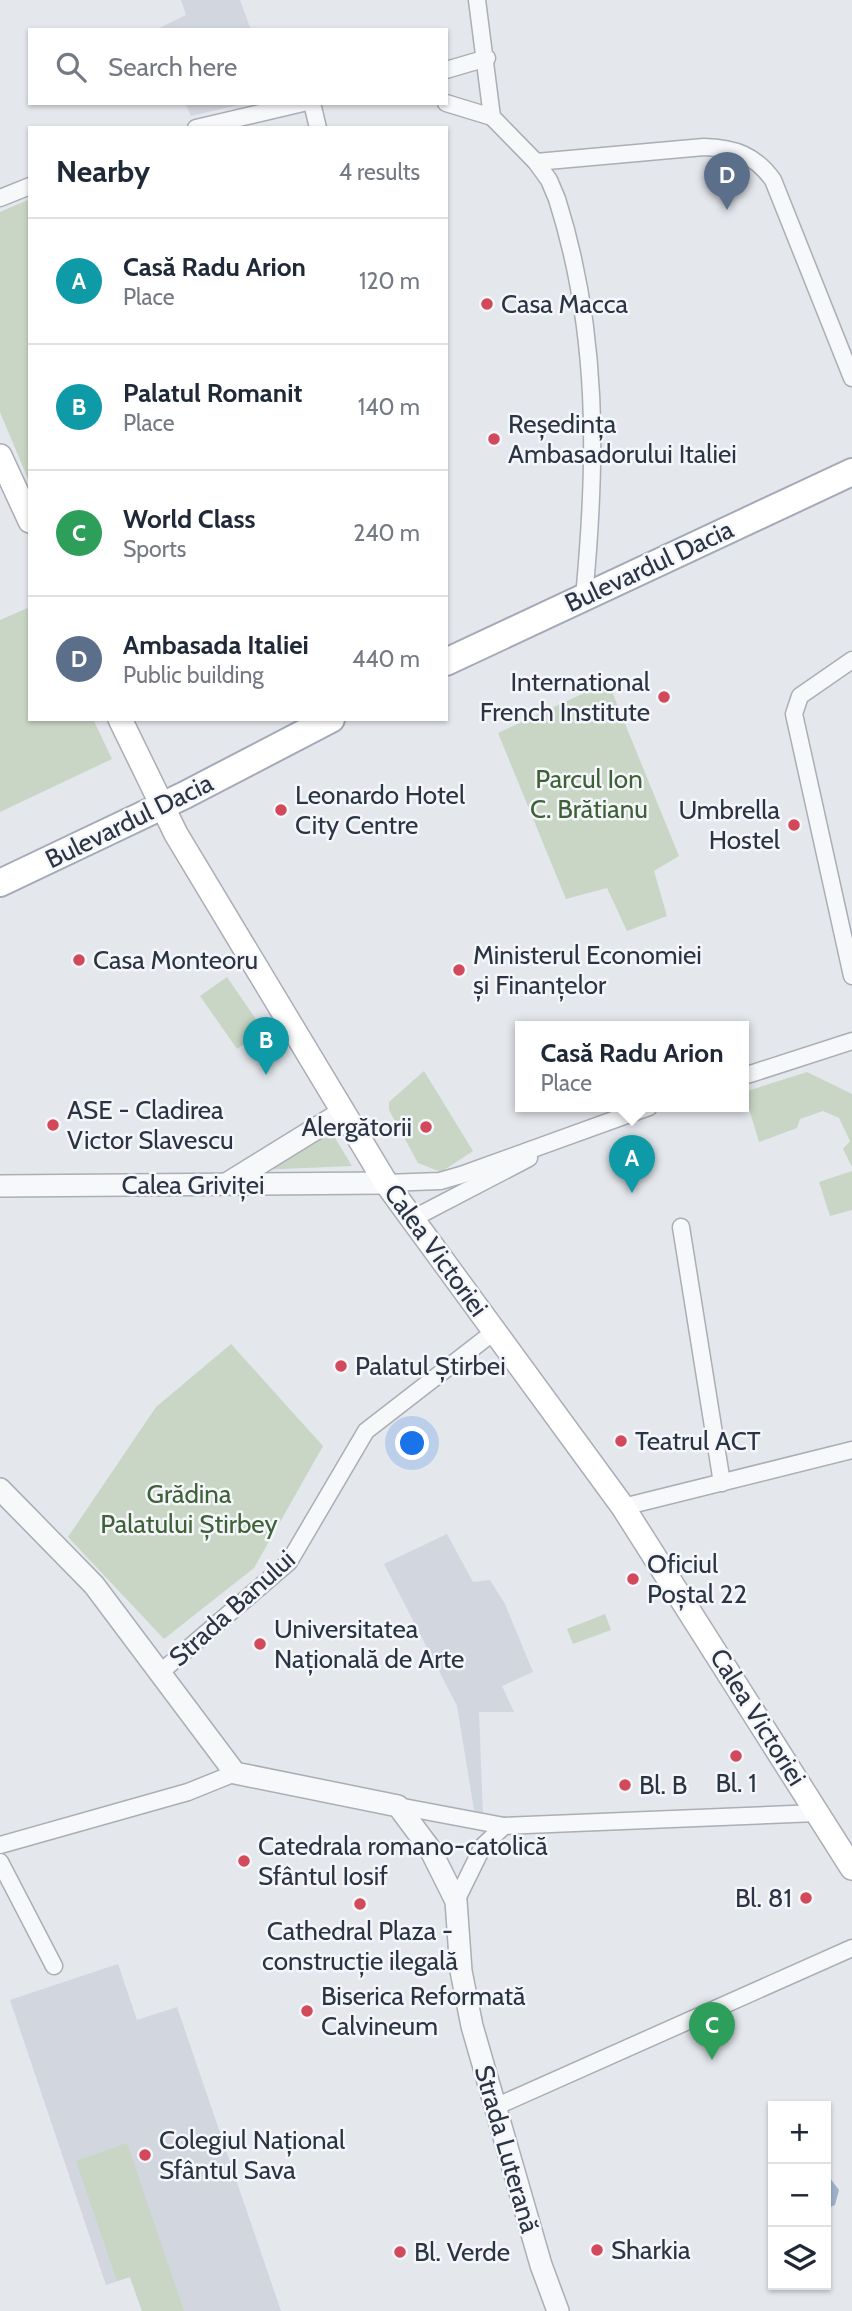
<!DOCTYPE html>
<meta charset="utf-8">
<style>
:root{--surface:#fff;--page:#f2f2f3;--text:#1f2937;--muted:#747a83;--line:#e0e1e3;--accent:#b45309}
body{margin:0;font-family:Cabin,sans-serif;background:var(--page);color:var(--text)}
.controls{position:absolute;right:21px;bottom:21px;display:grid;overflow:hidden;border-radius:0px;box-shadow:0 2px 5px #0004}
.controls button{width:63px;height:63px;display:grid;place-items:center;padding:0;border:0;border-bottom:2px solid var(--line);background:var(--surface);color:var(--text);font:35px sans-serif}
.you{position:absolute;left:413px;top:1444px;width:24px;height:24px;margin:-18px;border:5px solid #fff;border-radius:50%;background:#1a73e8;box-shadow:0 0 0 10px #1a73e833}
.badge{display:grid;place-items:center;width:46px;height:46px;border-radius:50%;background:var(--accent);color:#fff;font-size:23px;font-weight:700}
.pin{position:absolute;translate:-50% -58px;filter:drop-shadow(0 2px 4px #0008)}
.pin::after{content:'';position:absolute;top:37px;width:24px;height:21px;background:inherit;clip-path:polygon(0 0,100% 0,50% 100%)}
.popup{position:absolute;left:515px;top:1021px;width:234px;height:91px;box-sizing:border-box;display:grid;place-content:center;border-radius:0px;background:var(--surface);filter:drop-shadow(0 2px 5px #0005);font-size:23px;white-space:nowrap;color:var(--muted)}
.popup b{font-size:26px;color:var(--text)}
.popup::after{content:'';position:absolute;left:50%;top:100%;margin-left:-14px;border:14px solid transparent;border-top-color:var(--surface)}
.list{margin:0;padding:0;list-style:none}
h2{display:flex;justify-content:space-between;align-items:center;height:91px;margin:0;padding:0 28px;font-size:30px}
h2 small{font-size:23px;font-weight:400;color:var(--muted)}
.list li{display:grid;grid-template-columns:46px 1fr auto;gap:21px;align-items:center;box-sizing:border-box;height:126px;padding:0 28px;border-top:2px solid var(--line)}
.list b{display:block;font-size:26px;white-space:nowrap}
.list p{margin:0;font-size:23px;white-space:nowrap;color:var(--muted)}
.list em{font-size:23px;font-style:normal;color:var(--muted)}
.icon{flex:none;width:38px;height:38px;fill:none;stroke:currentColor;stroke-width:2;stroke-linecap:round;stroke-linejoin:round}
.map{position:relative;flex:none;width:852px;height:2311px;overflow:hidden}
.search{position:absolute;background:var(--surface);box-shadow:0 2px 5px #0004;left:28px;top:28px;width:420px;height:77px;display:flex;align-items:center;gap:18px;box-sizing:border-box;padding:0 24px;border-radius:0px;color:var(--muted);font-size:26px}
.panel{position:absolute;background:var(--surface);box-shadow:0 2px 5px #0004;left:28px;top:126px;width:420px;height:595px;border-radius:0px}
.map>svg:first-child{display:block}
</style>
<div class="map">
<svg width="852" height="2311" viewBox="0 0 852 2311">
<rect width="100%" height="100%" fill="#e4e7ec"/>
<g fill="#d2d6de">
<path d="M181,0H240L251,30H155L186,15Z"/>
<path d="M185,103H246L191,116Z"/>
<path d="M447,1534L473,1582L490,1580L505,1604L533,1672L502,1686L514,1712H479L483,1816H475L457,1706L384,1564Z"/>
<path d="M118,1964L137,2020L177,2007L281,2311H142L130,2277L106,2285L10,2000Z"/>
</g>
<g fill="#c9d6c5">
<path d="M30,199V478L28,479L0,412V212Z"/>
<path d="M30,607V719H93L112,759L0,812V620Z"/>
<path d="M608,682L679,856L654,871L667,916L627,931L607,888L566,899L498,733Z"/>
<path d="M227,977L264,1031L237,1049L200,996Z"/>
<path d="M424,1071L473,1151L441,1172L418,1163L389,1110V1102Z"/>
<path d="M807,1072L852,1094V1167L843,1149L850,1141L839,1118L823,1111L800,1119L797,1128L759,1142L744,1092Z"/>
<path d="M329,1128L352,1166L259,1170Z"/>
<path d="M852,1171V1210L830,1216L819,1182Z"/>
<path d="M231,1344L323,1446L254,1568L164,1639L68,1537L156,1407Z"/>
<path d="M605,1614L611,1630L573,1644L567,1629Z"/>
<path d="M127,2143L184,2311H142L130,2277L117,2281L76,2161Z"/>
</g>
<path fill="#9fb4cc" d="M826,2173L839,2190L835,2205L826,2209Z"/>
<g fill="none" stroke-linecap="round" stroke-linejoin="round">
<g stroke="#a9aeb7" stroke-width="19">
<g id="minor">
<path d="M477,0L492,117L536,162L549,180L557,199C599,331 597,461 584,597"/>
<path d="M446,70L487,58"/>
<path d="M312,103L318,128"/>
<path d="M446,103L492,117"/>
<path d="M196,128L303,103"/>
<path d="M536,162L704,147C735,148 755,155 773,180L852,378"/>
<path d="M0,198L30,186"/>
<path d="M852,660L800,696L794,714L852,976"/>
<path d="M744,1076L852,1041"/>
<path d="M386,1183L440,1181L461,1175L649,1107"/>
<path d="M412,1219L529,1158"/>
<path d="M681,1227L722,1483"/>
<path d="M623,1507L852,1450"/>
<path d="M162,1671L289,1562L366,1431L495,1331"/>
<path d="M398,1806L504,1826L817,1813"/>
<path d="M0,1845L188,1792L235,1773"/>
<path d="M0,1862L54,1966"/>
<path d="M456,1901L483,1846L504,1826"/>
<path d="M495,2107L852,1948"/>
</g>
</g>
<g stroke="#a9aeb7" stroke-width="24">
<g id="tertiary">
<path d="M228,1183L343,1112"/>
<path d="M0,1186L386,1183"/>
<path d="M0,1489L94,1585L235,1773L398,1806L430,1849L456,1901L461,1971L472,2026L541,2265L558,2311"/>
</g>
</g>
<g stroke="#a9aeb7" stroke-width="26">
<g id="secondary">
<path d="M0,456L30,521"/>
<path d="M120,719L176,834L386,1183L623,1507L852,1868"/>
</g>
</g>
<g stroke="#a3abb8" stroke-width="30">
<g id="primary">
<path d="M446,662L852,472"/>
<path d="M0,883L185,795L331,719"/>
</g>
</g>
<use href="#minor" stroke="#f7f8fa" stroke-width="16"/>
<use href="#tertiary" stroke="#f7f8fa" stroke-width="21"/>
<use href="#secondary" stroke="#fff" stroke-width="23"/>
<use href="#primary" stroke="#fff" stroke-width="26"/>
</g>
<g fill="#d1495b" stroke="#f4f6f9" stroke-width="2.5">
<circle cx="487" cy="304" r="7"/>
<circle cx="494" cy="439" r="7"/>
<circle cx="664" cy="697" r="7"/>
<circle cx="281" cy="810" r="7"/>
<circle cx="794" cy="825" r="7"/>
<circle cx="79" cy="960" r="7"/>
<circle cx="459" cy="970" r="7"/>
<circle cx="53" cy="1125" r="7"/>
<circle cx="426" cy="1127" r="7"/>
<circle cx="341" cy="1366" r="7"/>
<circle cx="621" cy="1441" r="7"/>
<circle cx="633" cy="1579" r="7"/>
<circle cx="260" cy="1644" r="7"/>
<circle cx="736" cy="1756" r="7"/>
<circle cx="625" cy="1785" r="7"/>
<circle cx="244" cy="1861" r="7"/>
<circle cx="806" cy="1898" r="7"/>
<circle cx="360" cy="1904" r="7"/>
<circle cx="307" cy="2011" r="7"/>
<circle cx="145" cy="2155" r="7"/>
<circle cx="597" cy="2250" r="7"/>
<circle cx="400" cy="2252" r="7"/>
</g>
<g text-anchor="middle" stroke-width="5" stroke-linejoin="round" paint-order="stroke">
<g font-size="26" fill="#2b3445" stroke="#f4f6f9" text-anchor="start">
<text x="501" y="313">Casa Macca</text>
<text x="508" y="433">Reședința<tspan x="508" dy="30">Ambasadorului Italiei</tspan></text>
<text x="650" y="691" text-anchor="end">International<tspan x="650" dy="30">French Institute</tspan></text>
<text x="295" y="804">Leonardo Hotel<tspan x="295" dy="30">City Centre</tspan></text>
<text x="780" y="819" text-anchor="end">Umbrella<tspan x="780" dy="30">Hostel</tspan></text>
<text x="473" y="964">Ministerul Economiei<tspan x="473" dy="30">și Finanțelor</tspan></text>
<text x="93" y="969">Casa Monteoru</text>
<text x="67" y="1119">ASE - Cladirea<tspan x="67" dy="30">Victor Slavescu</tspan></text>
<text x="412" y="1136" text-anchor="end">Alergătorii</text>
<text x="355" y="1375">Palatul Știrbei</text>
<text x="635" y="1450">Teatrul ACT</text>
<text x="647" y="1573">Oficiul<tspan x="647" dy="30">Poștal 22</tspan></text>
<text x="274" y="1638">Universitatea<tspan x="274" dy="30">Națională de Arte</tspan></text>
<text x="736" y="1792" text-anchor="middle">Bl. 1</text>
<text x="639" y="1794">Bl. B</text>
<text x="258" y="1855">Catedrala romano-catolică<tspan x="258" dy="30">Sfântul Iosif</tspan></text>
<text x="792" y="1907" text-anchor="end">Bl. 81</text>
<text x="360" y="1940" text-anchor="middle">Cathedral Plaza -<tspan x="360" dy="30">construcție ilegală</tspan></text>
<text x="321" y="2005">Biserica Reformată<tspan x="321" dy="30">Calvineum</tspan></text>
<text x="159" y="2149">Colegiul Național<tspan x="159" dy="30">Sfântul Sava</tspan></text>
<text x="611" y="2259">Sharkia</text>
<text x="414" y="2261">Bl. Verde</text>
</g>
<g font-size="26" fill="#2b3445" stroke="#f4f6f9">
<text transform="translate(649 566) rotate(-25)" y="9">Bulevardul Dacia</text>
<text transform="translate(129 821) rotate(-26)" y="9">Bulevardul Dacia</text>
<text x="193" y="1194">Calea Griviței</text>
<text transform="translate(436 1250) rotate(54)" y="9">Calea Victoriei</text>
<text transform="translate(232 1608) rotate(-42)" y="9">Strada Banului</text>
<text transform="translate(758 1717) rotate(58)" y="9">Calea Victoriei</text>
<text transform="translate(507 2149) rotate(74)" y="9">Strada Luterană</text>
</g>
<g font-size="26" fill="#3f6138" stroke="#f4f6f9">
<text x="589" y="788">Parcul Ion<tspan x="589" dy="30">C. Brătianu</tspan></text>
<text x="189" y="1503">Grădina<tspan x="189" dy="30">Palatului Știrbey</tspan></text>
</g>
</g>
</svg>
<div class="controls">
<button>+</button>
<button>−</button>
<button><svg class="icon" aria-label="layers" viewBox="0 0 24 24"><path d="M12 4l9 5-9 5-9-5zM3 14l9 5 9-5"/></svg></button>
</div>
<div class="you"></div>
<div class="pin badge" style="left:632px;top:1193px;background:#0f9aa8">A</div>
<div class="popup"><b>Casă Radu Arion</b>Place</div>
<div class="pin badge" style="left:266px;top:1075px;background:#0f9aa8">B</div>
<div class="pin badge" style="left:712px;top:2060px;background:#2e9e5b">C</div>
<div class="pin badge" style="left:727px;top:210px;background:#5c6f8a">D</div>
<div class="search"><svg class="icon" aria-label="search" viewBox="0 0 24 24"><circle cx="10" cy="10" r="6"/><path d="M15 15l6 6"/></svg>Search here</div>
<section class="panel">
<h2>Nearby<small>4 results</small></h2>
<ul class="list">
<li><span class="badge" style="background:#0f9aa8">A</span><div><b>Casă Radu Arion</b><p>Place</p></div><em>120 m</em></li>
<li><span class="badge" style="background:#0f9aa8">B</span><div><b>Palatul Romanit</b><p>Place</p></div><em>140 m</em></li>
<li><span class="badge" style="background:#2e9e5b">C</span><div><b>World Class</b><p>Sports</p></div><em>240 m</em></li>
<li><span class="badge" style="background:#5c6f8a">D</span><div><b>Ambasada Italiei</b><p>Public building</p></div><em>440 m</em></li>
</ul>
</section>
</div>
